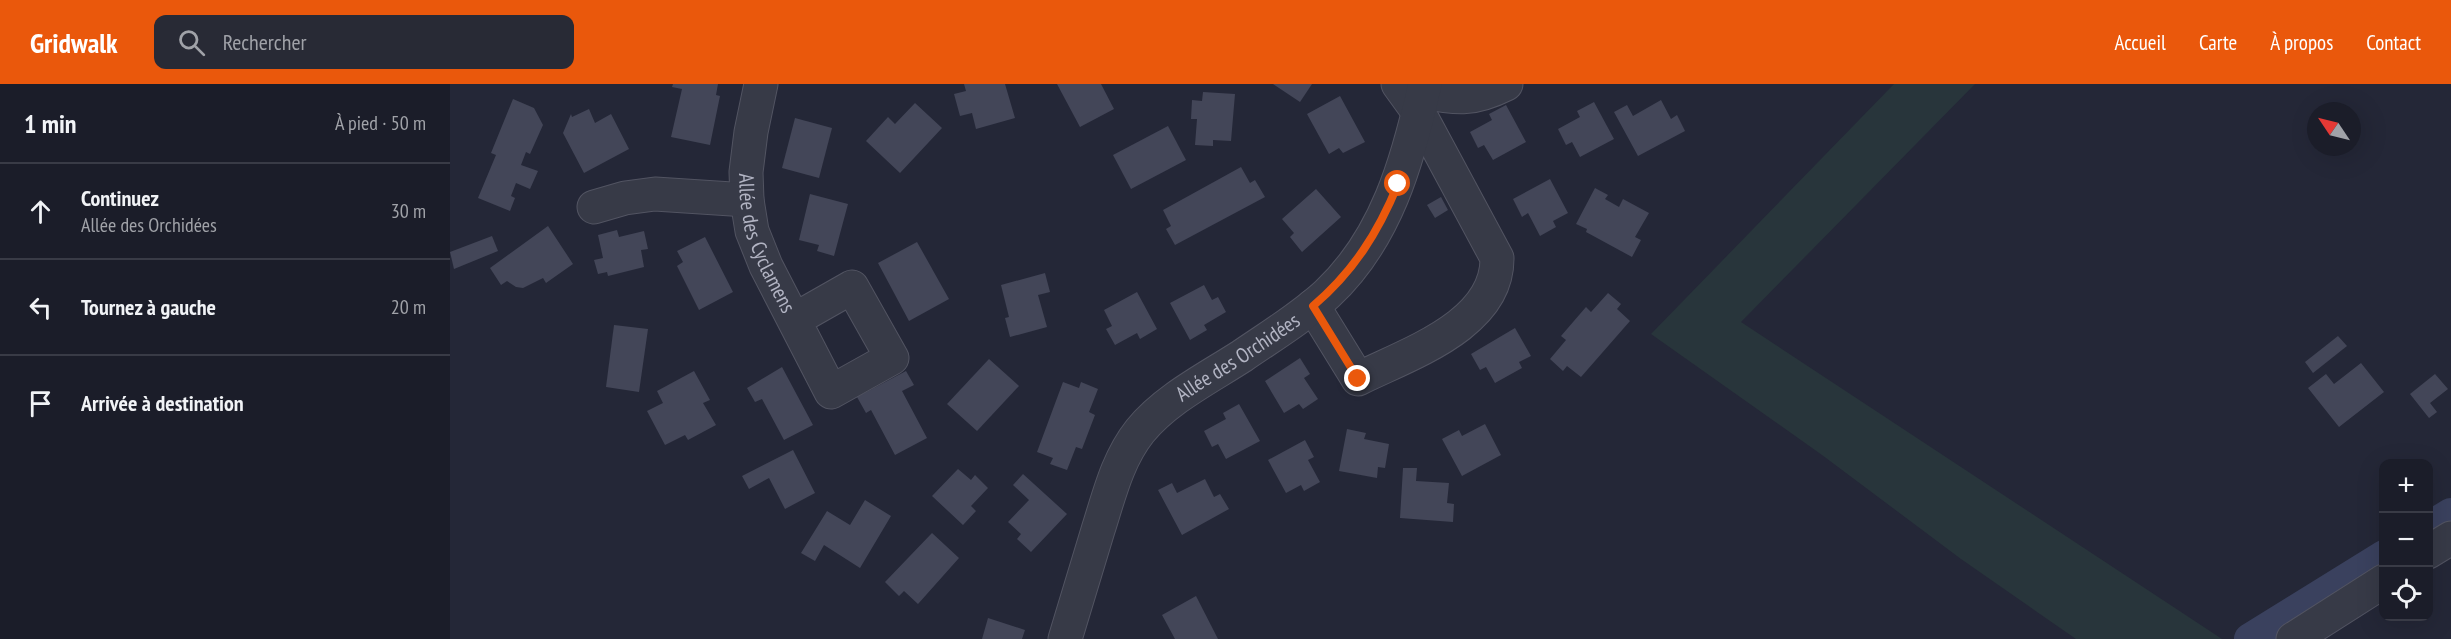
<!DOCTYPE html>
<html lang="fr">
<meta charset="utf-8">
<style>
:root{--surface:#1b1d29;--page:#282a35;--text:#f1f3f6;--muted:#a0a2a8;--line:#393b46;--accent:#ea580c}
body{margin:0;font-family:"PT Sans Narrow",sans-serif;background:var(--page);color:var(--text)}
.controls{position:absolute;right:18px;bottom:18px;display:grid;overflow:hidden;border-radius:12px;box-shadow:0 6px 24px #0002}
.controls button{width:54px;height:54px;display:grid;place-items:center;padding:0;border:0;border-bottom:2px solid var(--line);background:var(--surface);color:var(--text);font:30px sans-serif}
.compass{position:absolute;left:1857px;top:18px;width:54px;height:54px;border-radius:50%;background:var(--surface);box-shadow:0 6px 24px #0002;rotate:305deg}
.stop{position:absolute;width:18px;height:18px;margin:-14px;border:4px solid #ea580c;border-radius:50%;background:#fff}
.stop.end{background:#ea580c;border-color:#fff;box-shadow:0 2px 6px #0008}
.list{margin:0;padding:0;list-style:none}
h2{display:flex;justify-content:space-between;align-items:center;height:78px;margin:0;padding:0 24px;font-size:26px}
h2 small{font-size:20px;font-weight:400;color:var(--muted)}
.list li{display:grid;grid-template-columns:39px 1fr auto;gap:18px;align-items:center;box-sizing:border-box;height:96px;padding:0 24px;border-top:2px solid var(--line)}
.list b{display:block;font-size:22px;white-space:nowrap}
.list p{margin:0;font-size:20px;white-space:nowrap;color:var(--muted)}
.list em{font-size:20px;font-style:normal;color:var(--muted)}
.icon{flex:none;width:33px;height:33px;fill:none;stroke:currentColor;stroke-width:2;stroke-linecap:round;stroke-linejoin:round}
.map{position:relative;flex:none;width:2001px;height:555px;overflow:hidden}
header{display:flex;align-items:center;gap:36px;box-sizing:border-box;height:84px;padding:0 30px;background:var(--accent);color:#fff}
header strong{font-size:28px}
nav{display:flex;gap:33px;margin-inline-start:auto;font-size:21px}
.search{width:420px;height:54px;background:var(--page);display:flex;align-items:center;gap:15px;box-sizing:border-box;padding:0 21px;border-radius:12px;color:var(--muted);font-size:22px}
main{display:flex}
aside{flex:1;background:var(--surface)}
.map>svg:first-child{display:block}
</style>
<header>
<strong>Gridwalk</strong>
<div class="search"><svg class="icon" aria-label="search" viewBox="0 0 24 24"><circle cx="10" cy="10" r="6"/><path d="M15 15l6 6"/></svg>Rechercher</div>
<nav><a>Accueil</a><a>Carte</a><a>À propos</a><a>Contact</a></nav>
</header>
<main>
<aside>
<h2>1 min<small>À pied · 50 m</small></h2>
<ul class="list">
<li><svg class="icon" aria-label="ahead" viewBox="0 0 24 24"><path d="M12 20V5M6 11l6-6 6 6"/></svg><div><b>Continuez</b><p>Allée des Orchidées</p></div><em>30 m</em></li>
<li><svg class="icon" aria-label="left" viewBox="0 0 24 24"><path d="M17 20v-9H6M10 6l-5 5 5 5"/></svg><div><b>Tournez à gauche</b></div><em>20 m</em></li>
<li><svg class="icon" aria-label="arrive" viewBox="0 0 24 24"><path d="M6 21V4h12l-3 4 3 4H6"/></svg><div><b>Arrivée à destination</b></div></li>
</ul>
</aside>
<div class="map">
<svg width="2001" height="555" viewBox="0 0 2001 555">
<rect width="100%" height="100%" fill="#242737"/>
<path fill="#28353b" d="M1444,0H1525L1291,238L1772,555H1626L1511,475L1372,371L1201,250Z"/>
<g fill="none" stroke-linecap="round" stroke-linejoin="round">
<g stroke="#3a415e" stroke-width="32">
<path d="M1978,444L2001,430"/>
<path d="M1800,555L1934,472"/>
</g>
</g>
<g fill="#434658">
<path d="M223,0H268L266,11L270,12L260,61L221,53L232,5L222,3Z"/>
<path d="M514,0H555L565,34L526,45L522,29L510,32L504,10L516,7Z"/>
<path d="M607,0H651L664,25L630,43Z"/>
<path d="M823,0H862L850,18Z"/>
<path d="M753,8L785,10L781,57L763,56V62L745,61L747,35H741L742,16L752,17Z"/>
<path d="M890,12L915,58L893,69L889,64L879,70L857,30Z"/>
<path d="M63,15L84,24L93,41L80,70L76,68L71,81L88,87L80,105L66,99L61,112L65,114L60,127L28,114L46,71L41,69Z"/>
<path d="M1211,16L1221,35L1227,31L1235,47L1188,72L1164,28L1177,21L1183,32Z"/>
<path d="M1144,18L1164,55L1130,73L1122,58L1116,61L1108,45L1130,33L1127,27Z"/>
<path d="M465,19L492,44L450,89L416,57L438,33L445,40Z"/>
<path d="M1056,21L1076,58L1043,76L1034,61L1028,64L1020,48L1042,36L1039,30Z"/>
<path d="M139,25L145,39L161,30L179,65L134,89L113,49L121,30L122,33Z"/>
<path d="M345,34L382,44L369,94L332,84Z"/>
<path d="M718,42L736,76L681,105L663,71Z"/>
<path d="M791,83L800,99L805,96L815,113L725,161L716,145L721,142L713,126Z"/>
<path d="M1100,95L1118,129L1103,137L1106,143L1090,152L1078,129L1072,133L1063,115Z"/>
<path d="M1145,104L1158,111L1155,115L1169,123L1173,115L1199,129L1185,153L1191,156L1182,173L1136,148L1137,145L1126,140Z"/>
<path d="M866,105L891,133L852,168L840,153L844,149L832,135Z"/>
<path d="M360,110L398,120L384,172L367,167L369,161L349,156Z"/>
<path d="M991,113L998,126L985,134L977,121Z"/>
<path d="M98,142L123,180L96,199L93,194L73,204L66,203L57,197L51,201L40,184Z"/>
<path d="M167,146L169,153L194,147L198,165L191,166L194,183L158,192L157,188L148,190L144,176L153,174L148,151Z"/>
<path d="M42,152L48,167L4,185L0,168Z"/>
<path d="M255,153L283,208L249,226L227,182L233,178L227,167Z"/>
<path d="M467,158L499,215L459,237L428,179Z"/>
<path d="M595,189L600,208L588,211L597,243L560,253L555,234L559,233L551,201Z"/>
<path d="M754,201L762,216L768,213L776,228L754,241L757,246L740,256L720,219Z"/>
<path d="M687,208L707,245L690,255L687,249L665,261L656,245L662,242L654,226Z"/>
<path d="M1158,209L1171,220L1167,225L1180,237L1131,293L1117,282L1113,287L1100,275L1116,256L1111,252L1136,223L1141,228Z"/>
<path d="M164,241L198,245L189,308L156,303Z"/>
<path d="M1065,244L1081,272L1069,278L1072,284L1045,299L1036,283L1030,286L1021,270Z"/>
<path d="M1888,252L1897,262L1863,289L1855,278Z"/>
<path d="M850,274L860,290L854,294L868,315L853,325L849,320L834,329L815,297Z"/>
<path d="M539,275L569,302L527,347L497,320Z"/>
<path d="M1911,279L1934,308L1889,343L1858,304L1876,290L1884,300Z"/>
<path d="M332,283L363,341L334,356L312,315L305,318L297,304Z"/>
<path d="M244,287L260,316L253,319L266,341L238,356L235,351L215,361L197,327L213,319L207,307Z"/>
<path d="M456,287L464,301L452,307L477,354L445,371L421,326L416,329L407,313Z"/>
<path d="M1985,290L1998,305L1980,319L1987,328L1979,334L1960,310Z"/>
<path d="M613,298L629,304L631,298L648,305L639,328L645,331L632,365L626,363L617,386L600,380L603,374L587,368Z"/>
<path d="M789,320L810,357L776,375L768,360L762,363L754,347L776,335L773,329Z"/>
<path d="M1035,340L1051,371L1012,392L992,355L1009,346L1012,352Z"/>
<path d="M897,345L916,349L914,355L939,360L935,384L928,383L927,394L889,387Z"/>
<path d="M855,356L864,373L858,376L870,398L854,407L851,401L836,409L818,376Z"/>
<path d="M343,366L365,409L335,425L319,394L299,405L292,392Z"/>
<path d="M953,384H967L966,397L999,399L997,419L1004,420L1003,438L950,434Z"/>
<path d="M508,385L521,396L525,391L538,404L521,422L526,427L513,441L482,412Z"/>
<path d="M573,390L617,430L581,468L567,455L571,450L558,438L579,416L563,401Z"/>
<path d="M755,395L764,413L770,410L779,425L732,451L708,406L722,399L727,409Z"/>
<path d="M415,416L441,432L410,484L374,461L365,477L351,469L377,427L400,441Z"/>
<path d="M482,449L509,474L468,520L454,507L449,512L435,498Z"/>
<path d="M746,512L768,555H725L712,531Z"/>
<path d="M538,534L575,546L572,555H532Z"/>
</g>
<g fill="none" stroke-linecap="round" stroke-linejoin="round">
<g stroke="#525462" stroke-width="35">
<g id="street">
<path id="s1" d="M311,0L301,48L296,88L297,116L302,147L316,182L381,308L442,274L402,203L344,236"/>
<path d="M973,8C1008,15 1024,16 1056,0"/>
<path d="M144,123L175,114L205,110L297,116"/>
<path d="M863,222L908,295C958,270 1048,241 1047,174L969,29L948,0"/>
<path d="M1978,468L2001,454"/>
<path id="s2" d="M615,555C626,519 637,483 648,446C659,412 667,376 690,347C716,315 758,294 792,272C821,252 851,234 877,210C936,155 958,77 975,0"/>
<path d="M1843,555L1934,497"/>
</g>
</g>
<use href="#street" stroke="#373a47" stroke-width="33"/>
</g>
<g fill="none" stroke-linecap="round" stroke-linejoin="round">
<path stroke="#ea580c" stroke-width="8" d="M908,295L863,222C903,188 928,149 948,100"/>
</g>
<g text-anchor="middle" stroke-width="4.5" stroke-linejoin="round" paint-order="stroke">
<g font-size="21" fill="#b2b4c3" stroke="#1c1f2c">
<text dy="7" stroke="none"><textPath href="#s1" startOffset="164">Allée des Cyclamens</textPath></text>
<text dy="7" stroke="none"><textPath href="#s2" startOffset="345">Allée des Orchidées</textPath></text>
</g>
</g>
</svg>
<div class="controls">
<button>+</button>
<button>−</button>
<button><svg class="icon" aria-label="locate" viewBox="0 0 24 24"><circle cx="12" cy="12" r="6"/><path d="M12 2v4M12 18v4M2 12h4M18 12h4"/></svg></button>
</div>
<svg class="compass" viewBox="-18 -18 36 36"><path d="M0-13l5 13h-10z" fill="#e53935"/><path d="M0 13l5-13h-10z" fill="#a0a2a8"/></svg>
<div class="stop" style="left:948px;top:100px"></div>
<div class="stop end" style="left:908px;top:295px"></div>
</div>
</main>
